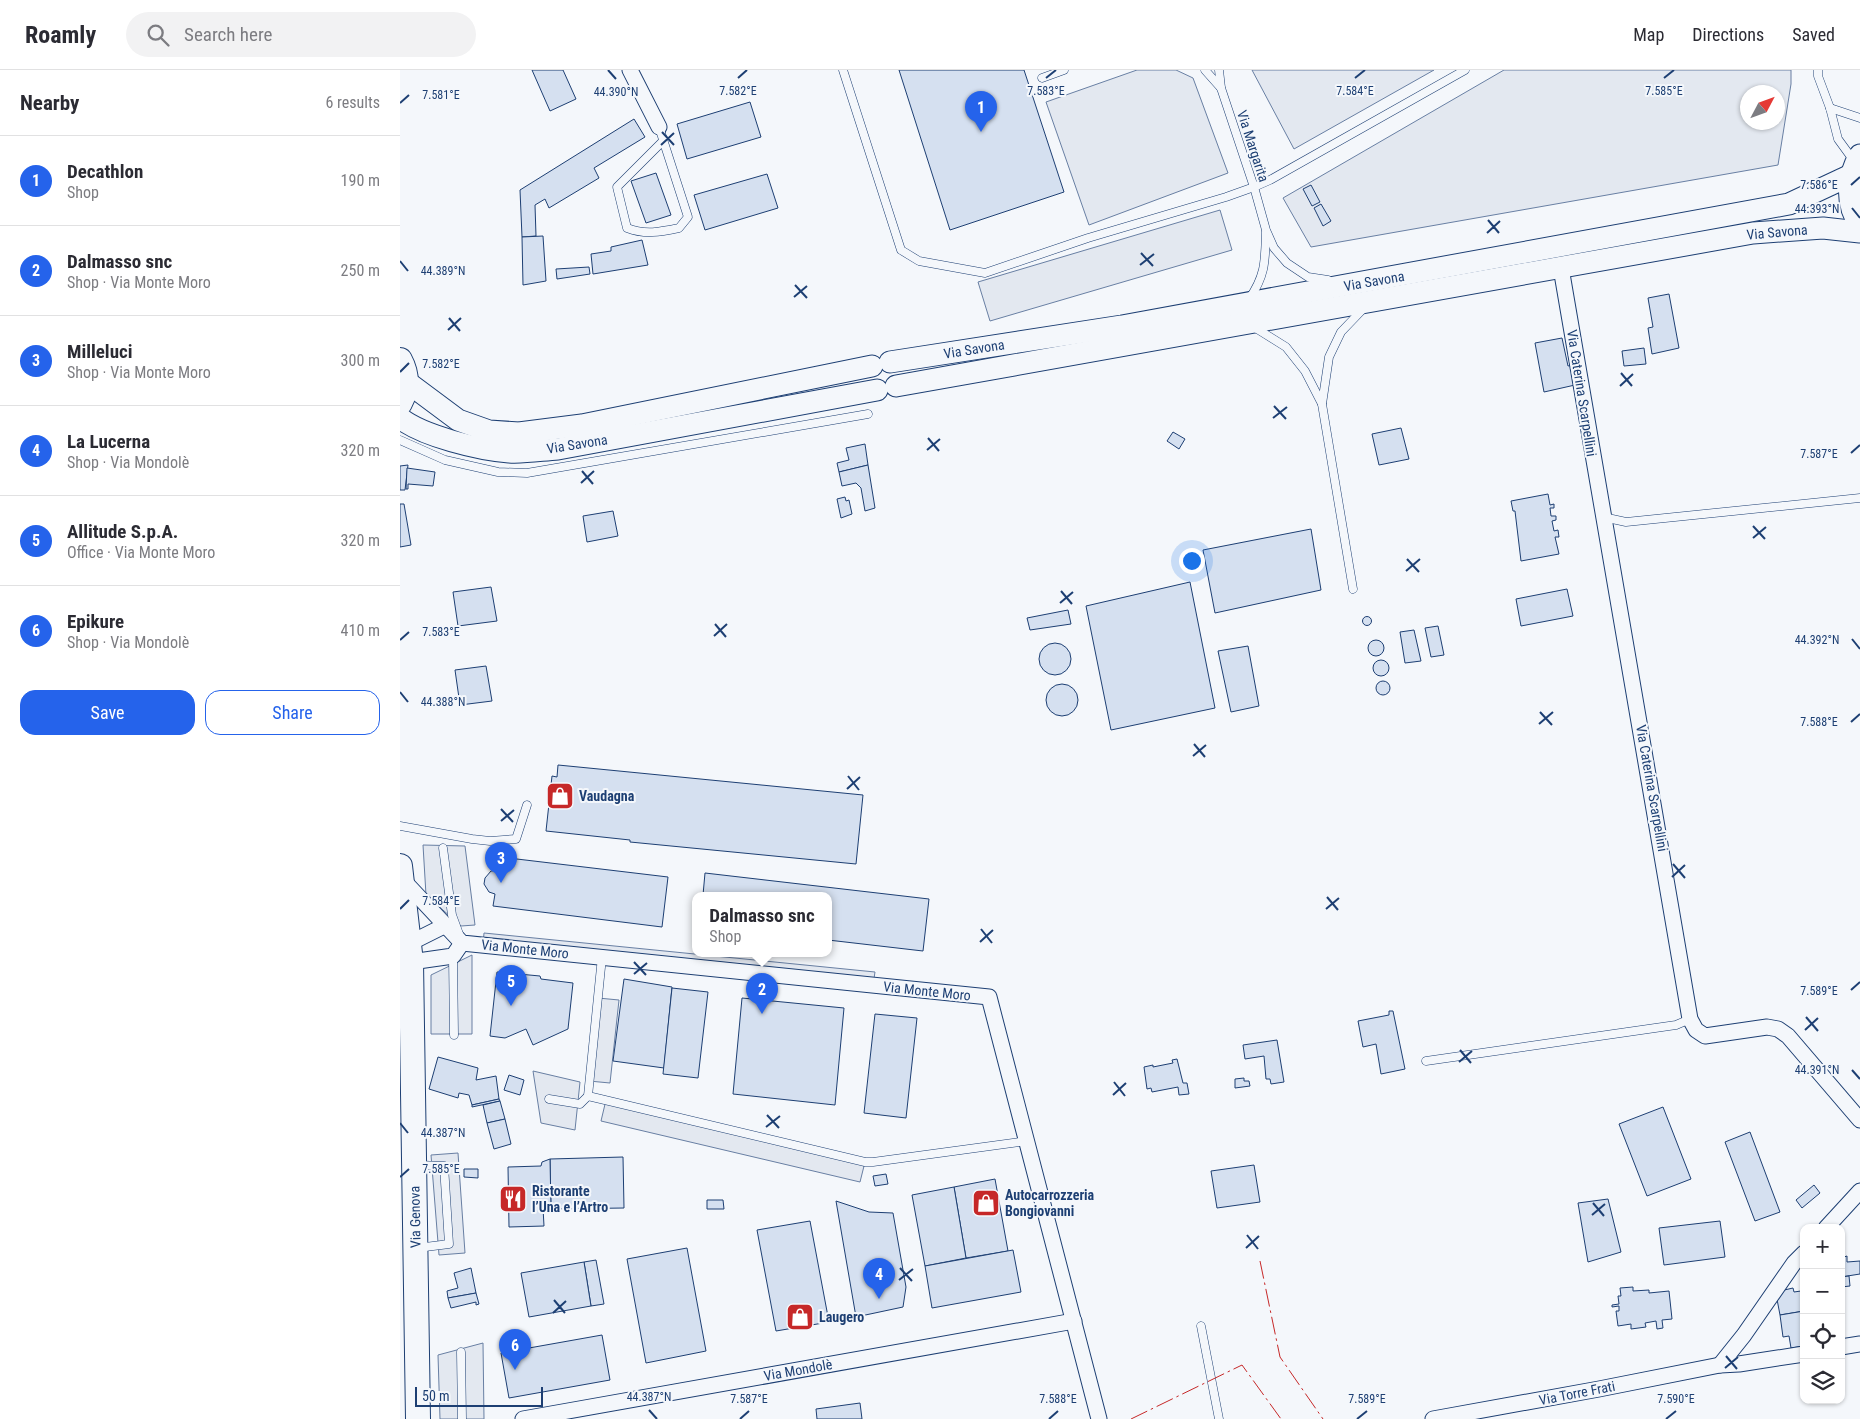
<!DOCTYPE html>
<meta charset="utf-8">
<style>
:root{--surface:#fff;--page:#f2f2f3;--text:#2b2b33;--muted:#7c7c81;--line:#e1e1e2;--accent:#2563eb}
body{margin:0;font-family:"Roboto Condensed",sans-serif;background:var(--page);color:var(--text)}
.controls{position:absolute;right:15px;bottom:15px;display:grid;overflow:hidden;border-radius:10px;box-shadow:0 1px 4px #0004}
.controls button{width:45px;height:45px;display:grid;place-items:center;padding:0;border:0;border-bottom:1px solid var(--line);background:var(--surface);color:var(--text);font:25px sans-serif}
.compass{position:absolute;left:1340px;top:15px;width:45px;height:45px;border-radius:50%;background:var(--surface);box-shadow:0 1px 4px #0004;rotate:49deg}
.scale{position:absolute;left:15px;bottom:12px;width:128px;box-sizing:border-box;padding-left:5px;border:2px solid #1d3f73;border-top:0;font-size:14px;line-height:18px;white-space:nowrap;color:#1d3f73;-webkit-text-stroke:4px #f4f7fb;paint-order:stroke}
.you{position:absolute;left:791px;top:490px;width:18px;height:18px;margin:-12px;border:4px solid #fff;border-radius:50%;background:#1a73e8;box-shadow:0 0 0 8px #1a73e833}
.badge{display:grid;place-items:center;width:32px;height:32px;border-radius:50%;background:var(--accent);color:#fff;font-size:16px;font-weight:700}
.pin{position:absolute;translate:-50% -41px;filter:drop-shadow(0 1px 2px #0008)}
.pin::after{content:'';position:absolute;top:26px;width:18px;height:15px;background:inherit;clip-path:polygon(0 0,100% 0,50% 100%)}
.popup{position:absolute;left:292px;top:822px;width:140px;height:65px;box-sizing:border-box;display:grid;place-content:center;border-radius:10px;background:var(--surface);filter:drop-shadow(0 1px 4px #0005);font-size:16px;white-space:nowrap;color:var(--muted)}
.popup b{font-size:19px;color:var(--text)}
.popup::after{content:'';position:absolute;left:50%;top:100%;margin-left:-10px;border:10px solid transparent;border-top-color:var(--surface)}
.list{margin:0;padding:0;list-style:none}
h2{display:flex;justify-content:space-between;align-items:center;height:65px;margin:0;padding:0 20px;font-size:21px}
h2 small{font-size:16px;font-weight:400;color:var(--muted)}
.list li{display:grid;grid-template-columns:32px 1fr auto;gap:15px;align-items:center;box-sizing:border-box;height:90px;padding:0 20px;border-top:1px solid var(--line)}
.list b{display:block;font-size:19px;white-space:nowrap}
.list p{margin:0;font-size:16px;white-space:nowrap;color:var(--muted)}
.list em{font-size:16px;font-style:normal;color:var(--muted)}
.actions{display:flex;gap:10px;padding:15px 20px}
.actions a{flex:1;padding:11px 0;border:1px solid var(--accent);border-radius:15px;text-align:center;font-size:18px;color:var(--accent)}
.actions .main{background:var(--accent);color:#fff}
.icon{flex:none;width:28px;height:28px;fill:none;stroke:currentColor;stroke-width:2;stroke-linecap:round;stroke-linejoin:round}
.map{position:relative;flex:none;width:1460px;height:1349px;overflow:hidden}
header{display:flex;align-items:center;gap:30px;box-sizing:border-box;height:70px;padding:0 25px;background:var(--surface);border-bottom:1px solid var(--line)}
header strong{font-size:24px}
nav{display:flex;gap:28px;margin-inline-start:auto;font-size:18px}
.search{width:350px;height:45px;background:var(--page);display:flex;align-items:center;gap:12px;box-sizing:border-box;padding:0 18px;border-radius:28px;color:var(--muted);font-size:19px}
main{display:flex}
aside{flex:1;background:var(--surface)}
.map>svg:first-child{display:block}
</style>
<header>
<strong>Roamly</strong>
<div class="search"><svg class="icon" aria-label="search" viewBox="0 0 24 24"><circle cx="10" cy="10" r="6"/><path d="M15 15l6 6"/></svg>Search here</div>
<nav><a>Map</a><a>Directions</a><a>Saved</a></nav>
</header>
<main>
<aside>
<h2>Nearby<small>6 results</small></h2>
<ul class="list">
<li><span class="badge">1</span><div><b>Decathlon</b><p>Shop</p></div><em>190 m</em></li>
<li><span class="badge">2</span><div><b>Dalmasso snc</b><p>Shop · Via Monte Moro</p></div><em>250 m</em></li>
<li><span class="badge">3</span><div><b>Milleluci</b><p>Shop · Via Monte Moro</p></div><em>300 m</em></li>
<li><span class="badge">4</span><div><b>La Lucerna</b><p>Shop · Via Mondolè</p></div><em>320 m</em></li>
<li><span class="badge">5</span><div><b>Allitude S.p.A.</b><p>Office · Via Monte Moro</p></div><em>320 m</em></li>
<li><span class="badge">6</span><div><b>Epikure</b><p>Shop · Via Mondolè</p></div><em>410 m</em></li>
</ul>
<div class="actions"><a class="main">Save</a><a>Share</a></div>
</aside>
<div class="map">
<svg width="1460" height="1349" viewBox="0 0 1460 1349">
<rect width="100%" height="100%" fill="#f4f7fb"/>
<g fill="#e3e8f0" stroke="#687fa3" fill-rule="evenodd">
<path d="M737,0H776L793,8L828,103L689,155L646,32Z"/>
<path d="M852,0H1034L894,79Z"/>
<path d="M1104,0H1391V14L1378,95L911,177L883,128ZM1348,22H1378V52H1348Z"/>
<path d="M820,140L832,180L590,251L578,212Z"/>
<path d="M23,775L65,776L75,855L61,856L26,825Z"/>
<path d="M84,863L475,902L473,915L83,875Z"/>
<path d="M72,885V964H31V905Z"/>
<path d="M198,928L219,930L210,1013L189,1011Z"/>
<path d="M133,1001L180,1012L175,1060L141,1053Z"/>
<path d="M206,1030L465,1092L460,1112L201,1051Z"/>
<path d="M58,1083L65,1183L39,1185L31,1085Z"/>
<path d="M83,1273L84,1349H40L38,1285Z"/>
</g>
<g fill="#d5e0f0" stroke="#1d3f73">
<path d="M132,0H163L176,29L150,41Z"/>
<path d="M499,0H624L664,122L550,160Z"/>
<path d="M350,32L361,67L287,89L277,54Z"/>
<path d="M234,49L245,67L194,98L199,108L149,138L145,129L135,135L136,166L122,167L120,120Z"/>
<path d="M256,103L271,145L246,153L231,111Z"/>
<path d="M367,104L378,138L305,160L294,125Z"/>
<path d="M911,115L920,132L912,136L903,119Z"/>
<path d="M921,134L931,151L923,156L914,138Z"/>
<path d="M143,166L146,211L123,215L122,167Z"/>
<path d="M242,170L248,195L193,204L191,184L211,181V177Z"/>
<path d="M189,197L190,204L157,209L156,199Z"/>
<path d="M1269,224L1279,278L1252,284L1248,258L1253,257L1248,228Z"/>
<path d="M1162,268L1168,296L1172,295L1175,315L1144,322L1135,273Z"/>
<path d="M1244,278L1246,294L1224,296L1222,281Z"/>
<path d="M1001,358L1009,389L979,395L972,364Z"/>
<path d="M773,362L785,369L779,379L767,371Z"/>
<path d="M465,374L468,395L439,402L437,393L449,390L446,378Z"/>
<path d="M8,395L5,420H0V396Z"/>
<path d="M468,395L475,438L465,441L461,418L456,413L442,416L439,402Z"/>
<path d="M7,398L35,402L33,416L8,414V419H6Z"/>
<path d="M1148,424L1150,435L1154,434V438H1150L1151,446H1156V450L1152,451L1154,461L1158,460L1159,467H1155L1159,484L1121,491L1115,441H1113L1111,431Z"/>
<path d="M445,427L446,431L449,430L452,444L441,448L437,429Z"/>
<path d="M0,434H4L11,475L0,477Z"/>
<path d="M213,441L218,466L187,472L183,446Z"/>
<path d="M911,459L921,520L815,543L803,480Z"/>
<path d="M790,512L815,638L711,660L686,536Z"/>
<path d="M91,517L97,551L58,556L53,522Z"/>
<path d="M1167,519L1173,546L1121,556L1116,529Z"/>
<path d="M668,540L671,554L630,560L627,548Z"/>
<circle cx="967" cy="551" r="4.5"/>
<path d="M1038,556L1044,585L1031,587L1025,558Z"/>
<path d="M1014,560L1021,591L1005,593L1000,562Z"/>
<circle cx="976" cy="578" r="8"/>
<circle cx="655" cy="589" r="16"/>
<path d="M848,576L859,636L831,642L818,581Z"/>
<circle cx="981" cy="598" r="8"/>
<path d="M86,596L92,631L60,635L55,600Z"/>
<circle cx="983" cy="618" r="7"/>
<circle cx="662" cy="630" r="16"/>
<path d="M158,695L463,725L456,794L230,772V770L146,761L152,706L157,707Z"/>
<path d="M100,787L268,807L262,857L93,836L95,824L89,822L84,814L85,808L91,801L98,800Z"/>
<path d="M305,803L529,829L523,881L428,870V825H303Z"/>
<path d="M97,902L140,906L141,909L173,913L168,959L133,975L126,959L105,968L90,966Z"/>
<path d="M224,909L272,917L264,998L213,991Z"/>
<path d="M272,918L308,922L298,1008L263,1004Z"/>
<path d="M342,928L444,938L435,1035L333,1024Z"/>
<path d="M989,941H993L1005,999L981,1004L976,974L963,977L958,951L989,945Z"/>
<path d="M475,944L517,948L506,1048L464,1043Z"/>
<path d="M877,970L884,1012L871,1014L870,1009H866L864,986L845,989L843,975Z"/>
<path d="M38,987L78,998L76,1010L96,1006L99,1029L72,1035L69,1025L59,1023L58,1028L29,1019Z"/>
<path d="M777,989L783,1013H787L789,1024L779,1025L778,1017L752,1022L751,1018L747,1019L744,997L753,995V997L773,993L772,990Z"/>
<path d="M109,1005L124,1010L120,1025L104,1020Z"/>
<path d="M844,1008V1011H849L850,1016L835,1018V1009Z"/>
<path d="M99,1029L100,1031L72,1037V1035Z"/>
<path d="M100,1031L105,1049L87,1053L83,1035Z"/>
<path d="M1263,1037L1291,1109L1247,1126L1219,1054Z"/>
<path d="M105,1049L111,1074L94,1079L87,1053Z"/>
<path d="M1350,1062L1380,1142L1355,1151L1325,1072Z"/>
<path d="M223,1087L224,1138L151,1139L150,1089Z"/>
<path d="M150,1089L151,1139L143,1138L144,1156L109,1157L108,1097L141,1096L142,1092Z"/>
<path d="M854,1095L860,1132L817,1138L811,1101Z"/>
<path d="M64,1099H78V1108L64,1107Z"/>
<path d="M486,1104L488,1114L475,1116L473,1106Z"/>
<path d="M595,1109L608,1181L566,1188L554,1117Z"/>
<path d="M1414,1115L1420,1123L1402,1138L1396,1130Z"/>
<path d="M554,1117L566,1188L525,1196L512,1125Z"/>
<path d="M1208,1129L1221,1182L1188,1192L1178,1133Z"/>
<path d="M307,1130H323L324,1139H307Z"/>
<path d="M436,1131L469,1142L493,1143L506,1217L503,1237L456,1247Z"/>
<path d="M410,1151L429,1252L376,1261L357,1160Z"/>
<path d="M1320,1151L1325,1187L1264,1195L1259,1158Z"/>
<path d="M287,1178L306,1281L246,1293L227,1189Z"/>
<path d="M613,1180L621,1222L532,1238L525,1196Z"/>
<path d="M1447,1186V1192L1460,1191V1204L1441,1207V1188Z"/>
<path d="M196,1190L204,1234L191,1236L184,1192Z"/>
<path d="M184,1192L191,1236L129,1247L121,1203Z"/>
<path d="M71,1198L76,1223L48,1228L47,1221L58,1218L54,1203Z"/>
<path d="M1449,1206L1450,1216L1441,1217V1207Z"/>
<path d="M1233,1217V1221L1249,1220V1223L1269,1221L1272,1249L1262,1250L1263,1258L1257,1259L1256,1251L1245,1253L1246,1257L1231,1259V1254L1218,1256L1216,1241H1219V1236L1212,1237V1235L1219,1234L1218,1226H1221L1220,1218Z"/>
<path d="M1393,1218L1394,1222L1401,1221L1404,1218V1241L1380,1245L1376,1224L1380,1221Z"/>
<path d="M76,1223L79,1234L76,1235V1232L51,1238L48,1228Z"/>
<path d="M1404,1241V1276L1391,1278L1389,1266L1383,1267L1380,1245Z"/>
<path d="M202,1265L210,1310L109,1328L101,1283Z"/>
<path d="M460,1333L462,1349H417L416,1339Z"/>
</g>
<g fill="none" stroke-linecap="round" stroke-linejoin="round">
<g stroke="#1d3f73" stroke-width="9">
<g id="lane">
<path d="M443,0L501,180L519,191L585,203L688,168L826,127L854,117L870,110L1065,0"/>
<path d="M805,0L821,18"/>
<path d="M819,0L821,18L854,117L866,160L874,178L887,193L908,207L928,210"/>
<path d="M1418,0V6L1430,38L1438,69L1454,91"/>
<path d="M642,8L664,0"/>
<path d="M1430,38L1460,48"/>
<path d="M259,57L288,147L279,158C260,162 245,165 227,158L217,117L263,71"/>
<path d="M849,229C866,205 865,190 866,162"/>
<path d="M854,257L886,277L905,301L922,334"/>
<path d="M0,370L45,390L98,402L127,403L468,344"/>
<path d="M1203,447L1226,452L1460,428"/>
<path d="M953,519L922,334L929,287L941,262L964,238"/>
<path d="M0,756L72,769L90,771L116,769L127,735"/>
<path d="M43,778L52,845L59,864"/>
<path d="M53,886L54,965"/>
<path d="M202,887L188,1026L465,1092H473L627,1071"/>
<path d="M1026,991L1276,955L1290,949"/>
<path d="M149,1029L180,1034L188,1026"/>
<path d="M16,1095L44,1096L49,1174L17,1178"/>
<path d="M801,1256L819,1349"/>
<path d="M61,1282L62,1349"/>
</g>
</g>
<g stroke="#1d3f73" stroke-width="17">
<g id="street">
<path d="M230,0L259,57"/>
<path d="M1161,198C1203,448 1248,698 1290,949L1296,960L1305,966L1367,957L1378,959L1388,966L1460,1050"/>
<path d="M2,809L62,873L589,927L699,1349"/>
<path d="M10,873L46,855"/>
<path d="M11,892L53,886L62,873"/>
<path d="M1426,1158L1460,1121"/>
<path d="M1441,1277L1460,1274"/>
<path d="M1320,1295L1344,1265L1394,1193L1404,1183"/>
<path d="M123,1349L674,1251"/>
<path d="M1033,1349L1199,1319L1320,1295L1339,1294L1404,1284"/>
</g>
</g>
<g stroke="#1d3f73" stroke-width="23">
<g id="secondary">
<path d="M1460,85C1447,106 1445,134 1460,155"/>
<path d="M490,292L722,256L1389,134L1451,105"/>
<path d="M7,312L58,350L89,361L119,363L182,355L472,296"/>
<path d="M496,316L1353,163L1423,158L1460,162"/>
<path d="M0,348C22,366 80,380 109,382C125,383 142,380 158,379L477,320"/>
</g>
</g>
<g stroke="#1d3f73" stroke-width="26">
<g id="primary">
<path d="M0,290C8,305 8,318 0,333"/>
<path d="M0,796L11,892L18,1349"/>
</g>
</g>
<use href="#lane" stroke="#f4f7fb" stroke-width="8"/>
<use href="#street" stroke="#f4f7fb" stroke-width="15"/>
<use href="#secondary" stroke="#f4f7fb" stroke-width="21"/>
<use href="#primary" stroke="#f4f7fb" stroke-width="24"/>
<g stroke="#c62828" stroke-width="1" stroke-dasharray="18 4 2.5 4" stroke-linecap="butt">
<path d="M860,1191L880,1287L923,1349"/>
<path d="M731,1349L842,1295L881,1349"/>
</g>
</g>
<path fill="none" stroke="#1d3f73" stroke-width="2" d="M208,0L216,9M338,8L347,0M646,8L656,0M955,8L965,0M1264,8L1274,0M0,33L9,25M262,62L274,75M261,75L274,63M1451,115L1460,107M1452,138L1460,148M1088,150L1099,163M1087,163L1100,151M741,183L753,196M0,191L8,201M740,195L754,184M395,215L407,228M394,227L407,216M49,248L60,261M48,260L61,248M0,302L9,293M1221,303L1232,316M1220,316L1233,304M874,336L886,349M873,348L887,337M528,368L539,381M527,380L540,369M1451,383L1460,375M182,401L193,414M181,413L194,401M1353,456L1365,469M1353,468L1366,457M1007,489L1019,502M1006,501L1020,489M661,521L672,534M660,533L673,522M315,554L326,567M314,566L327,554M1452,569L1460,579M0,570L9,562M0,622L8,632M1140,642L1152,655M1451,652L1460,644M1139,654L1153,642M794,674L805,687M793,686L806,675M448,706L459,720M447,719L460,707M101,739L113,752M101,751L114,740M1273,794L1285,808M1272,807L1285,795M927,827L938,840M0,839L9,830M926,839L939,828M581,859L592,873M580,872L593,860M234,892L246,905M234,904L247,893M1451,920L1460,912M1406,947L1418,961M1405,960L1418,948M1060,980L1071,993M1059,992L1072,981M1452,1000L1460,1009M714,1012L725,1026M713,1025L726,1013M367,1045L379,1058M0,1053L8,1063M366,1057L380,1046M0,1107L9,1099M1193,1133L1204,1146M1192,1145L1205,1134M847,1165L858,1179M846,1178L859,1166M500,1198L512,1211M499,1210L513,1199M154,1230L165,1243M153,1243L166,1231M1326,1286L1337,1299M1325,1298L1338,1287M249,1340L257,1349M340,1349L349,1341M649,1349L658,1341M957,1349L967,1341M1266,1349L1276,1341"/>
<defs>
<g id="shop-square" transform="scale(1.4375)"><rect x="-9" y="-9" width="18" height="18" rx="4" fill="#c62828" stroke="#f4f7fb"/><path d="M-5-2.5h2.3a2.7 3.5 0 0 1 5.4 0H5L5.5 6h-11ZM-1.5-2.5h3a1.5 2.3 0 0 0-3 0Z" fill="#fff"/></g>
<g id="restaurant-square" transform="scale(1.4375)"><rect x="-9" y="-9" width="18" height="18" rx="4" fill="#c62828" stroke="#f4f7fb"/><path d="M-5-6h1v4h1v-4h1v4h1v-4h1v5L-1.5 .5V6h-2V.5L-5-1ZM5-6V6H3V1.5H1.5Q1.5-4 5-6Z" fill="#fff"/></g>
</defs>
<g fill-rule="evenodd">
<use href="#shop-square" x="160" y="726"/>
<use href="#restaurant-square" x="113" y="1129"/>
<use href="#shop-square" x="586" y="1133"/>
<use href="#shop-square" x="400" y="1247"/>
</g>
<g text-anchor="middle" stroke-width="4" stroke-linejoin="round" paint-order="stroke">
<g font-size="14" fill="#1d3f73" stroke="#f4f7fb">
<text transform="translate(853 76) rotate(72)" y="5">Via Margarita</text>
<text transform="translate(1377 162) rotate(-5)" y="5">Via Savona</text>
<text transform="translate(974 211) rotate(-10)" y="5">Via Savona</text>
<text transform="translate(574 279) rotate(-9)" y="5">Via Savona</text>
<text transform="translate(1182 323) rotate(81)" y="5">Via Caterina Scarpellini</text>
<text transform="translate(177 374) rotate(-9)" y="5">Via Savona</text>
<text transform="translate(1252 718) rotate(80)" y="5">Via Caterina Scarpellini</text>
<text transform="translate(125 879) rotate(6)" y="5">Via Monte Moro</text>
<text transform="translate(527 921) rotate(6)" y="5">Via Monte Moro</text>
<text transform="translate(15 1147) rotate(-91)" y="5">Via Genova</text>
<text transform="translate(398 1300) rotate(-10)" y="5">Via Mondolè</text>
<text transform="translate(1177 1323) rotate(-11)" y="5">Via Torre Frati</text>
</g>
<g font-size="14" font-weight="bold" fill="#1d3f73" stroke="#f4f7fb" text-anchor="start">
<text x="179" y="731">Vaudagna</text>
<text x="132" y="1126">Ristorante<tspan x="132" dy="16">l’Una e l’Artro</tspan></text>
<text x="605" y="1130">Autocarrozzeria<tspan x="605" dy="16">Bongiovanni</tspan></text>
<text x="419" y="1252">Laugero</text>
</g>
</g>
<g font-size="12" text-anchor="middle" fill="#1d3f73" stroke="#f4f7fb" stroke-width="4" stroke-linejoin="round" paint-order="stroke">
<text x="338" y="25">7.582°E</text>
<text x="646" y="25">7.583°E</text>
<text x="955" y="25">7.584°E</text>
<text x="1264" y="25">7.585°E</text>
<text x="216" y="26">44.390°N</text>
<text x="41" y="29">7.581°E</text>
<text x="1419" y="119">7.586°E</text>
<text x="1417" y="143">44.393°N</text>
<text x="43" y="205">44.389°N</text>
<text x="41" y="298">7.582°E</text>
<text x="1419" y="388">7.587°E</text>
<text x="41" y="566">7.583°E</text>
<text x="1417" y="574">44.392°N</text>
<text x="43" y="636">44.388°N</text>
<text x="1419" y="656">7.588°E</text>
<text x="41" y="835">7.584°E</text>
<text x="1419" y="925">7.589°E</text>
<text x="1417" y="1004">44.391°N</text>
<text x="43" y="1067">44.387°N</text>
<text x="41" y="1103">7.585°E</text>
<text x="249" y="1331">44.387°N</text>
<text x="349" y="1333">7.587°E</text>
<text x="658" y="1333">7.588°E</text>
<text x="967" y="1333">7.589°E</text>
<text x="1276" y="1333">7.590°E</text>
</g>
</svg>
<div class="controls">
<button>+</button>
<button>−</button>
<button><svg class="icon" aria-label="locate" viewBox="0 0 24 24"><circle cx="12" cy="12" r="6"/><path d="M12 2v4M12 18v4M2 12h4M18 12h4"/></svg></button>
<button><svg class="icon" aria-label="layers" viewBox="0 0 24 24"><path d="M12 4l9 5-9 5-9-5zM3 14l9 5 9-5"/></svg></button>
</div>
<svg class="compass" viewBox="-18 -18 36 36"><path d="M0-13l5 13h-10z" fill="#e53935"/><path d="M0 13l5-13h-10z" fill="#7c7c81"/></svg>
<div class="scale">50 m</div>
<div class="you"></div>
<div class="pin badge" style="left:581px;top:62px">1</div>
<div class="pin badge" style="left:362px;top:944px">2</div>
<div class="popup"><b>Dalmasso snc</b>Shop</div>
<div class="pin badge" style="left:101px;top:813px">3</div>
<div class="pin badge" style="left:479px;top:1229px">4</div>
<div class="pin badge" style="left:111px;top:936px">5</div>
<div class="pin badge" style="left:115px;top:1300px">6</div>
</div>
</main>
